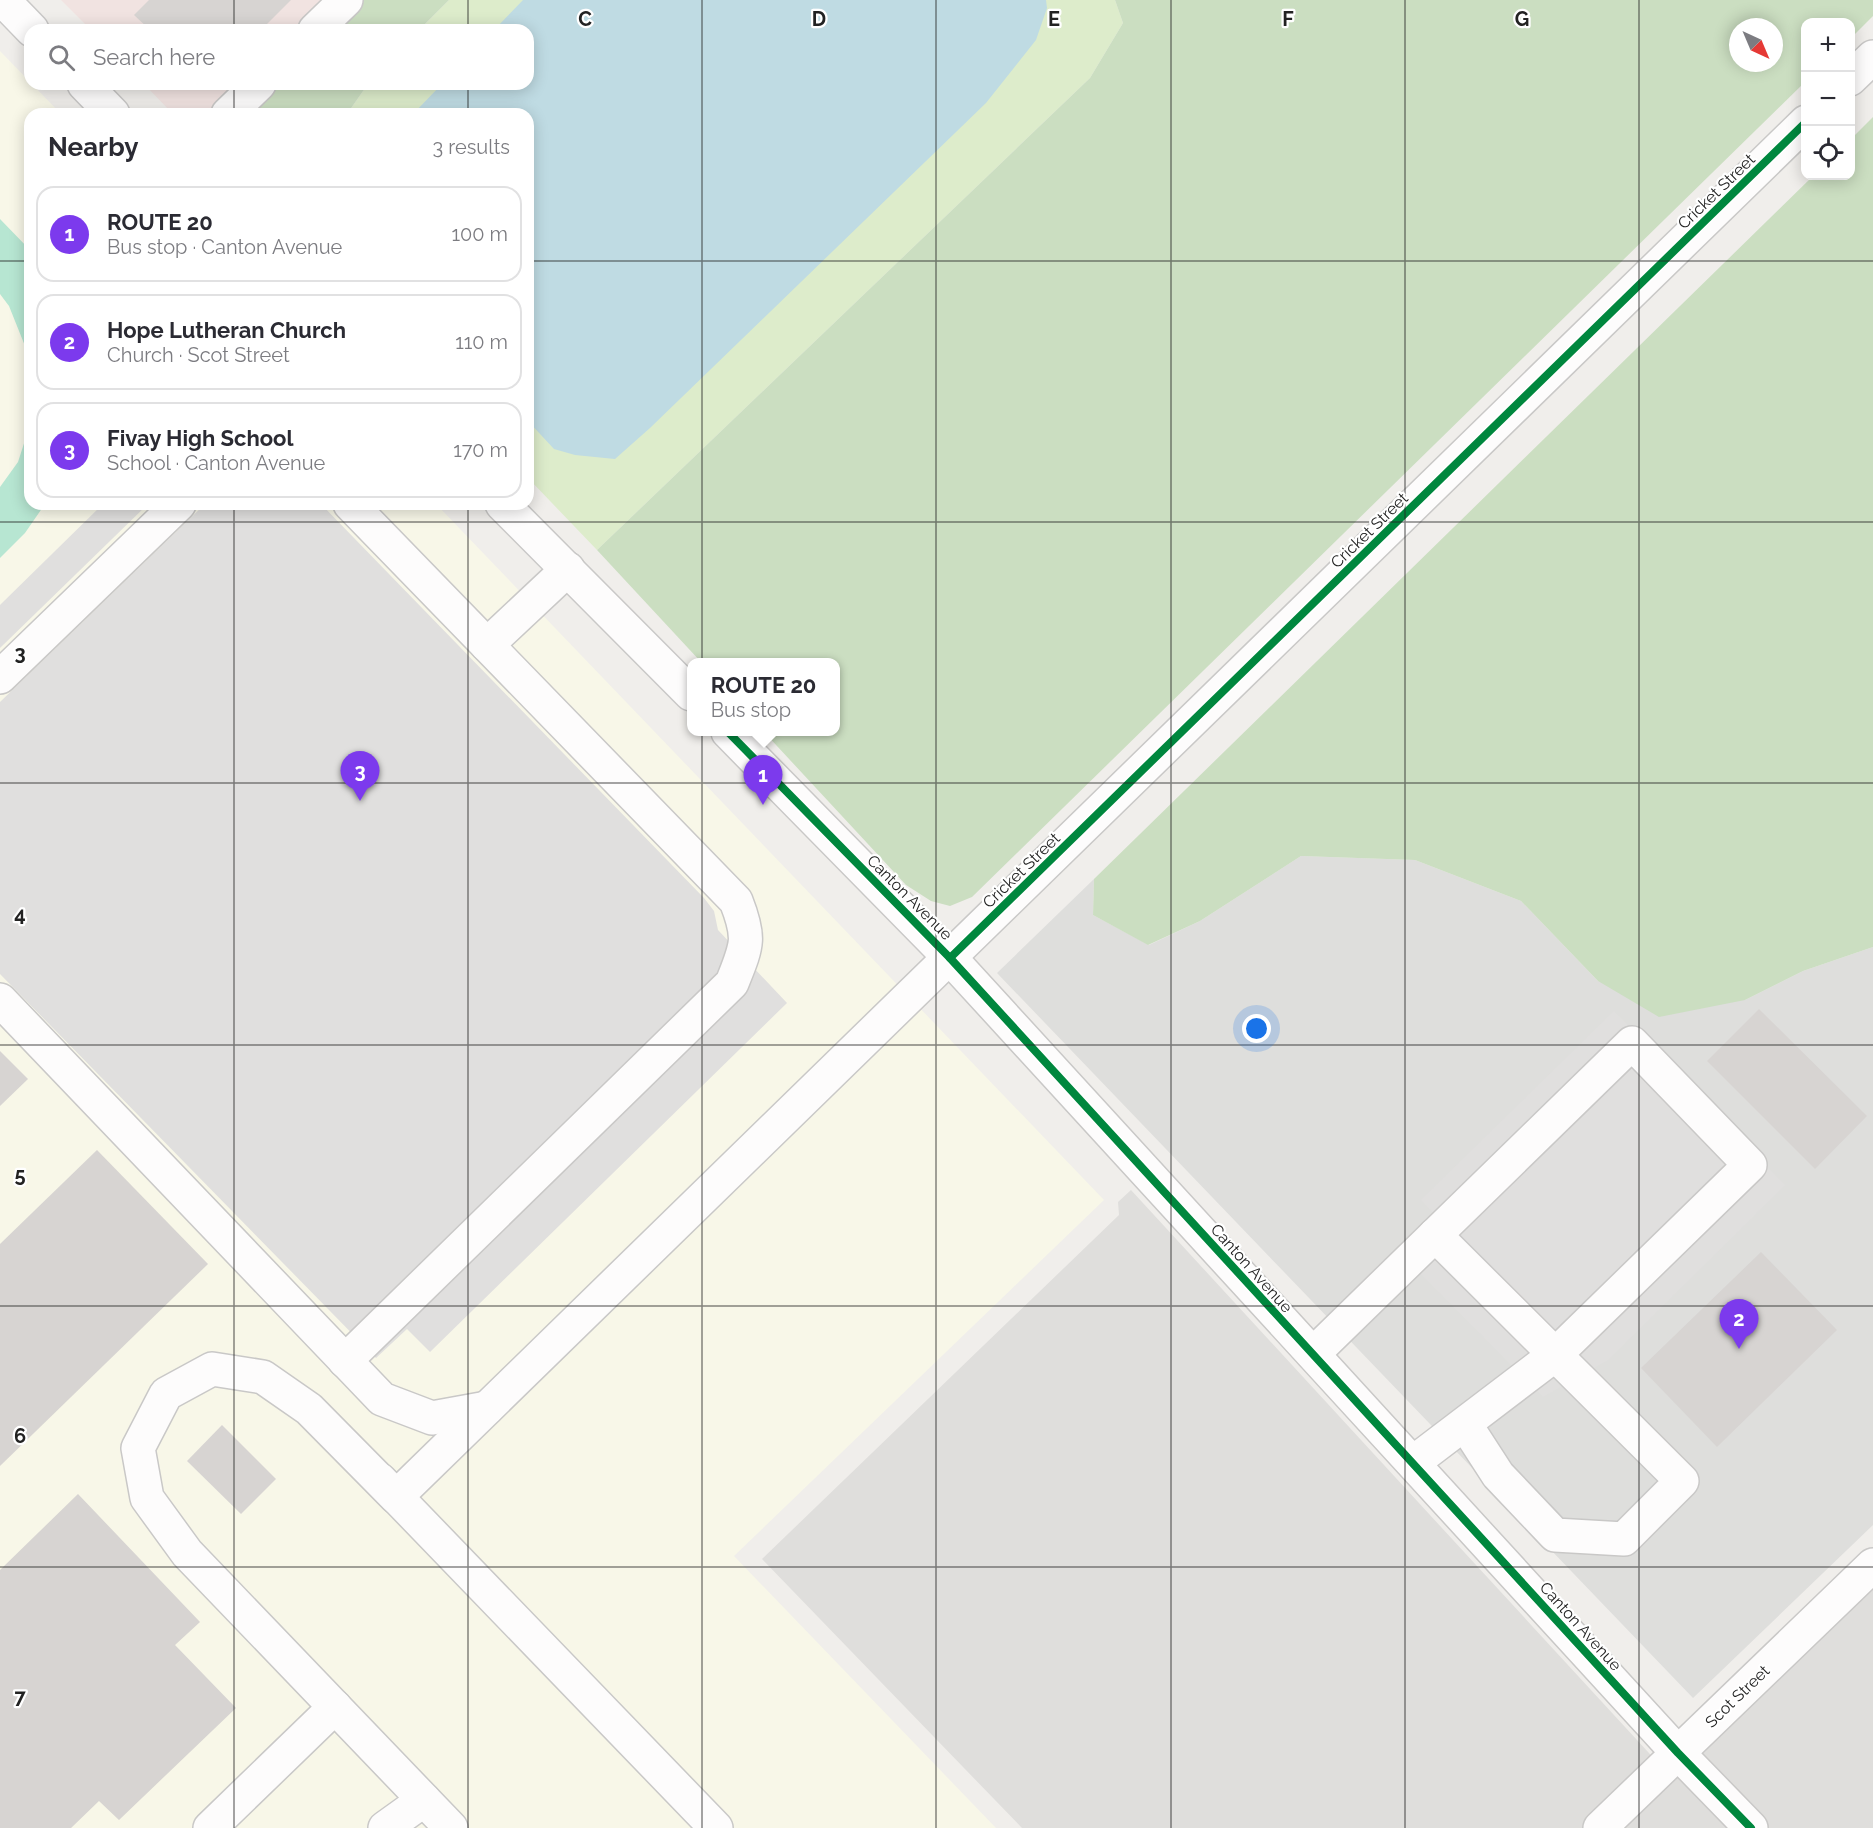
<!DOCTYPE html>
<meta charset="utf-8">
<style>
:root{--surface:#fff;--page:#f7f7f7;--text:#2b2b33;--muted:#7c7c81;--line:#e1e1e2;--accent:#7c3aed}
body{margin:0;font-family:Raleway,sans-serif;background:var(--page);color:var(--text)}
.controls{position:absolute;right:18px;top:18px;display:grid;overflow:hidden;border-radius:12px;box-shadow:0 3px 15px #0003}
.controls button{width:54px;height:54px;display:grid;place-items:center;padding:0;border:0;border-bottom:2px solid var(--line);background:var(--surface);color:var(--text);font:30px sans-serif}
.compass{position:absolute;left:1729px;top:18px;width:54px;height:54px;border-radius:50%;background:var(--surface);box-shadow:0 3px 15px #0003;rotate:136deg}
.you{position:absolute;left:1257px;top:1029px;width:21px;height:21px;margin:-15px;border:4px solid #fff;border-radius:50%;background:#1a73e8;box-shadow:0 0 0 9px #1a73e833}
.badge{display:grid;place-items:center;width:39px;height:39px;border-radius:50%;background:var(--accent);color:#fff;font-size:20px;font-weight:700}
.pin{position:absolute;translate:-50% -50px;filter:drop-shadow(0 2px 3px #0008)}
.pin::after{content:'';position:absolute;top:32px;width:21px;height:18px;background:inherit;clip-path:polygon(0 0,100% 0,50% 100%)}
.popup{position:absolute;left:687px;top:658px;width:153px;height:78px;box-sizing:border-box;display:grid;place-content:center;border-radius:12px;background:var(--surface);filter:drop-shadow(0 2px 4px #0005);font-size:20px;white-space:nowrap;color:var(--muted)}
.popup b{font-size:22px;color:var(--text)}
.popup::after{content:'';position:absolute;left:50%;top:100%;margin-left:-12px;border:12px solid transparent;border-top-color:var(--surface)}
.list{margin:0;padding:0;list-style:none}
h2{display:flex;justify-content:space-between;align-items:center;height:78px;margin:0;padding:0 24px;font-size:26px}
h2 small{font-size:20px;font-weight:400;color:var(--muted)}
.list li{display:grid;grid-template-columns:39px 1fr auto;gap:18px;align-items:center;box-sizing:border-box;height:96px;margin:0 12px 12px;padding:0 12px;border:2px solid var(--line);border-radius:18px}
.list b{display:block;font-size:22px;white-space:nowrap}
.list p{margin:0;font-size:20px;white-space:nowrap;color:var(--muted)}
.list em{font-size:20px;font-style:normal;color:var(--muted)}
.icon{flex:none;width:33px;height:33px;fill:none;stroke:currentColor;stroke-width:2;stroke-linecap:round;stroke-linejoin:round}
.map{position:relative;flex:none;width:1873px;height:1828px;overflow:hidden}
.search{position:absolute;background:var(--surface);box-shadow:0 3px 15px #0003;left:24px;top:24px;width:510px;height:66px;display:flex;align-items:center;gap:15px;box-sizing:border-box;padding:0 21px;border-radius:18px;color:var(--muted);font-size:22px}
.panel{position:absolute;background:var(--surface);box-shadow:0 3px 15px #0003;left:24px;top:108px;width:510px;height:402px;border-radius:18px}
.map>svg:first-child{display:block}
</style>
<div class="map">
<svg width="1873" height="1828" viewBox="0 0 1873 1828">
<rect width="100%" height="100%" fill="#f0eeeb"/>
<path fill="#dfdedc" d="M1131,1190L1660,1765L1873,1573V1828H1022L762,1559L1119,1215L1118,1202Z"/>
<g fill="#f1e3e1">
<path d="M61,0H322L292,30H91Z"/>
<path d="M144,84H237L206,114H173Z"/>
</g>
<path fill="#f8f7e8" d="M0,51L61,114H30V504H436L1104,1200L734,1556L996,1828H0Z"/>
<path fill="#dededc" d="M1301,856L1415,860L1521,901L1598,981L1745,1000L1803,971L1873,947V1525L1693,1698L997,973L1094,879L1093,915L1149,945L1200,921Z"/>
<path fill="#ddeccb" d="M449,0H1115L1123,23L1090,78L597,550L528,478V114H347L368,84H528V30H419Z"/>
<g fill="#cbdec1" fill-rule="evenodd">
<path d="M322,0H449L419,30H292Z"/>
<path d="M1115,0H1873V16L1851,38L1850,22H1806L1805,82L972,897L950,906L931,901L906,885L764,732H835V662H701L597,550L1090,78L1123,23ZM1738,27H1774V63H1738Z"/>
<path d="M237,84H368L347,114H206Z"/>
<path d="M1873,117V947L1803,971L1745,1000L1659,1017L1598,981L1521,901L1415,860L1301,856L1200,921L1148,945L1093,915L1094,879L1813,176H1850L1851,139Z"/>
</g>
<g fill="#b7e6d2">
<path d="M0,219L30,250V370L25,346L9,306L0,294Z"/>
<path d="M30,403V504H45L25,533L0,558V487L18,462L27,434Z"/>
</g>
<g fill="#e0dfde">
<path d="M103,504H148L0,648V605Z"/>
<path d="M205,504H321L704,898L714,911L718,930L787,1003L430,1352L407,1329L376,1358L0,974V702Z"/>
<path d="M1614,1011L1785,1185L1608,1360L1543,1397L1405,1258L1442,1222L1421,1200Z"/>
</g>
<path fill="#bfdbe3" d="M523,0H1046L1047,8L1036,40L986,103L650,428L615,459L575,455L554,449L528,421V114H413L442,84H528V30H494Z"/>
<g fill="#d7d4d2">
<path d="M149,0H291L261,30H150L134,15Z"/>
<path d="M1759,1009L1867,1116L1815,1169L1707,1061Z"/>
<path d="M0,1051L28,1079L0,1106Z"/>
<path d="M97,1150L208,1264L0,1466V1244Z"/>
<path d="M1761,1252L1837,1330L1717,1447L1641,1368Z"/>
<path d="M222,1425L276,1479L241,1514L187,1461Z"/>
<path d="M78,1494L200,1622L175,1645L236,1708L119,1820L99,1801L71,1828H0V1570Z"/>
</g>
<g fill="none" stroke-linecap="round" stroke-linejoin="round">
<g stroke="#c9c8c7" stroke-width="36">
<g id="minor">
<path d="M3,0L32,30"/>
<path d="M315,30L346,0"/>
<path d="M1850,79L1873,57"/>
<path d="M84,84L113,114"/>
<path d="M228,114L259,84"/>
<path d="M502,504L691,694"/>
<path d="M487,645L568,569"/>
<path d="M0,677L179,504"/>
<path d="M728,732L950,958L1678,1753L1751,1828"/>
<path d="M0,1000L382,1399L432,1418L487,1408"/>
<path d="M1435,1235L1682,1481L1624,1539L1555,1535L1498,1475L1465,1424"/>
<path d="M1313,1354L1632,1043L1750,1165L1556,1354L1414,1462"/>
<path d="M345,1361L732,983C747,945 751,939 736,901L350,504"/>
<path d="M380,1480L716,1828"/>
<path d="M210,1828L335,1707"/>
<path d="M385,1828L424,1800"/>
<path d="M451,1828L187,1553L147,1498L138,1448L166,1394L212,1369L263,1377L309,1409L396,1497L1806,122"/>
<path d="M1600,1828L1873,1565"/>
</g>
</g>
<use href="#minor" stroke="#fdfcfc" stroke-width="33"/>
<g stroke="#fff" stroke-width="11">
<g id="cycleway">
<path d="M728,732L950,958L1678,1753L1751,1828"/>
<path d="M950,958L1806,122"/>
</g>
</g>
<use href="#cycleway" stroke="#00873e" stroke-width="8"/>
</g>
<path fill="none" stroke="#222" stroke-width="1.5" stroke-opacity="0.55" d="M234,0V30M468,0V30M702,0V1828M936,0V1828M1171,0V1828M1405,0V1828M1639,0V1828M234,84V114M468,84V114M0,261H30M528,261H1873M234,504V1828M468,504V1828M0,522H1873M0,783H1873M0,1045H1873M0,1306H1873M0,1567H1873"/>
<g text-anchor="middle" stroke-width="4.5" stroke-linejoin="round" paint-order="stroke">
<g font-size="16" fill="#222" stroke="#fff">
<text transform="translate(1716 191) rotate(-44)" y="6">Cricket Street</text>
<text transform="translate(1369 530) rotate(-44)" y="6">Cricket Street</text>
<text transform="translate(1021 870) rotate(-44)" y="6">Cricket Street</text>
<text transform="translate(910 897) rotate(45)" y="6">Canton Avenue</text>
<text transform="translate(1252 1268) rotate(48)" y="6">Canton Avenue</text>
<text transform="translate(1581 1626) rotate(48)" y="6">Canton Avenue</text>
<text transform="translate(1737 1696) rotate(-44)" y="6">Scot Street</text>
</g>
</g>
<g font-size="20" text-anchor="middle" font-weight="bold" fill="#222" stroke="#fff" stroke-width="4.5" stroke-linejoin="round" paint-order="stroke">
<text x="585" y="26">C</text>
<text x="819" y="26">D</text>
<text x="1054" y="26">E</text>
<text x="1288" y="26">F</text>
<text x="1522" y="26">G</text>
<text x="20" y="660">3</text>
<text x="20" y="921">4</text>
<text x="20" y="1182">5</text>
<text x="20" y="1443">6</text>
<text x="20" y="1704">7</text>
</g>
</svg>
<div class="controls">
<button>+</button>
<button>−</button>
<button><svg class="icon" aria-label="locate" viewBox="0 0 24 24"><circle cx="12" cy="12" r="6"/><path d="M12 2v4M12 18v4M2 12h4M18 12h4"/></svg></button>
</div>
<svg class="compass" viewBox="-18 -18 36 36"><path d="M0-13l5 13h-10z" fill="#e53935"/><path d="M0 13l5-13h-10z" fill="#7c7c81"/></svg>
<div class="you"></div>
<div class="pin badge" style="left:763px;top:805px">1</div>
<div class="popup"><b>ROUTE 20</b>Bus stop</div>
<div class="pin badge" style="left:1739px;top:1349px">2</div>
<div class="pin badge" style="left:360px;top:801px">3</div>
<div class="search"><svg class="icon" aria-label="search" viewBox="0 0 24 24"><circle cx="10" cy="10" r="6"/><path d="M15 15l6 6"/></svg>Search here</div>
<section class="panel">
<h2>Nearby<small>3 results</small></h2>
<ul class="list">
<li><span class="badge">1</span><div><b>ROUTE 20</b><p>Bus stop · Canton Avenue</p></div><em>100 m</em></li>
<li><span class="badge">2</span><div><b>Hope Lutheran Church</b><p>Church · Scot Street</p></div><em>110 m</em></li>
<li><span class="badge">3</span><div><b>Fivay High School</b><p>School · Canton Avenue</p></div><em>170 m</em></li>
</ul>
</section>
</div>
